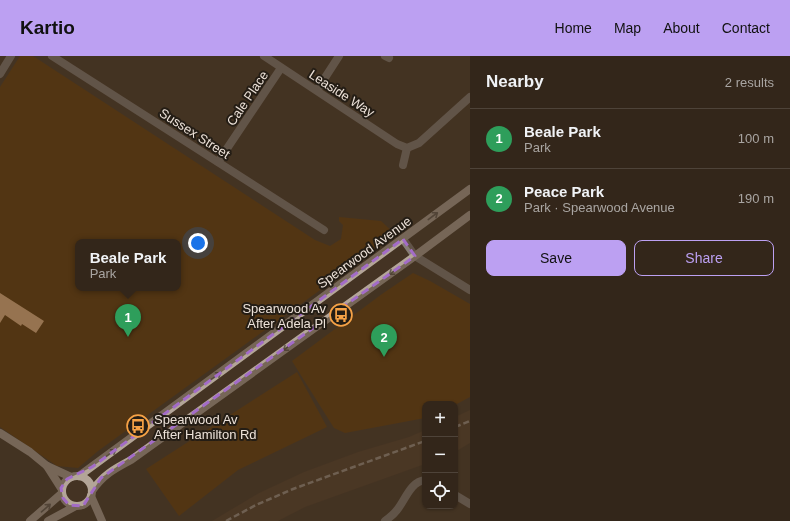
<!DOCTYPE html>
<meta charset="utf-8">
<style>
:root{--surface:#33261a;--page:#3b2e23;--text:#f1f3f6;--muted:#a9a5a2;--line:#4e4339;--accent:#bca0f2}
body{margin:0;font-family:Arial,sans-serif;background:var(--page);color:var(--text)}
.controls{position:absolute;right:12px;bottom:12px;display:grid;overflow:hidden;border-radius:8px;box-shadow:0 1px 3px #0004}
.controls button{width:36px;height:36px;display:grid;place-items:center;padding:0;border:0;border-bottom:1px solid var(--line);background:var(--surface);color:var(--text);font:20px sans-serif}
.you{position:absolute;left:198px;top:187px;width:14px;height:14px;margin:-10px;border:3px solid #fff;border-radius:50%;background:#1a73e8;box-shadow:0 0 0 6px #1a73e833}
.badge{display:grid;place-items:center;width:26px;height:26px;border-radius:50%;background:var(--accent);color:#fff;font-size:13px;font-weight:700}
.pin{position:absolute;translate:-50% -33px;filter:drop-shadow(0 1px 2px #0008)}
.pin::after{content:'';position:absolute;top:21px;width:14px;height:12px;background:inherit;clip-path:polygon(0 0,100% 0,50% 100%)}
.popup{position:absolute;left:75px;top:183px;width:106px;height:52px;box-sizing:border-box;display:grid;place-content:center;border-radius:8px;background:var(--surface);filter:drop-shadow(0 1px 3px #0005);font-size:13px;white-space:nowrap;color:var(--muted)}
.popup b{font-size:15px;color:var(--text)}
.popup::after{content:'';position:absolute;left:50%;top:100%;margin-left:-8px;border:8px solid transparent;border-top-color:var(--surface)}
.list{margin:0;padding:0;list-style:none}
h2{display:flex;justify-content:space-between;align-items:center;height:52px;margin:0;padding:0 16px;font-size:17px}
h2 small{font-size:13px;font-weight:400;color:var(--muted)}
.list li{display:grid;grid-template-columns:26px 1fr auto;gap:12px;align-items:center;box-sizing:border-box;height:60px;padding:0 16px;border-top:1px solid var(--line)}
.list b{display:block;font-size:15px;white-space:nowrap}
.list p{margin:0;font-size:13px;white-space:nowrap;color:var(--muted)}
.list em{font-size:13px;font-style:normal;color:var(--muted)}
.actions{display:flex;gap:8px;padding:12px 16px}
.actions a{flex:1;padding:9px 0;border:1px solid var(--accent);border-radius:8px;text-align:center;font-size:14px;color:var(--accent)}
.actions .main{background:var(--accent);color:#111}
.icon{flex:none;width:22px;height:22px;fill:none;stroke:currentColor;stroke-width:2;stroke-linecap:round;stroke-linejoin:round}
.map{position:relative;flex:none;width:470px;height:465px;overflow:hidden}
header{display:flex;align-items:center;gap:24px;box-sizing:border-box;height:56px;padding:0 20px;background:var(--accent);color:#111}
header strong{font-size:19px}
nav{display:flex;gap:22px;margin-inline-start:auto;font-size:14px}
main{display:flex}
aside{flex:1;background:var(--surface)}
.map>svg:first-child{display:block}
</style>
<header>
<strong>Kartio</strong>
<nav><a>Home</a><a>Map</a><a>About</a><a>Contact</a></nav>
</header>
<main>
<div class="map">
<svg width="470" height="465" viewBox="0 0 470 465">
<rect width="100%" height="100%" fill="#443323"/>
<g fill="#523c26">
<path d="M470,354V387L455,396V361Z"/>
<path d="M425,374V408L305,451L278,465H212L259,437L304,416L358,396L409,381Z"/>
</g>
<g fill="#643900" fill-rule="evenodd">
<path d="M20,0H33L315,184L330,190L341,183L343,169L339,165V161L381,165L396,179L98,395L78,412L57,410L0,371V31ZM78,186H178V232H78Z"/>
<path d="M413,217L430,225L470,248V341L455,349L425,348V362L345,377L334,372L292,305L382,238Z"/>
<path d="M297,316L327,371L238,414L179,460L146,413Z"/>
</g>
<path fill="#fbc188" d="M0,237L44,265L36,277L22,268L21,270L5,259L0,267Z"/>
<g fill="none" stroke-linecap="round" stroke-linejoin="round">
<g stroke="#867d75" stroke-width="8">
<path d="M52,0L324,174"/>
<path d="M264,0L397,88L407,92L419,87L470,41"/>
<path d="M385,0L389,2"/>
<path d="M0,18L11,0"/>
<path d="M317,34L339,0"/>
<path d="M218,106L281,12"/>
<path d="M403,109L407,92"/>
<path d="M403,183L415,200L470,234"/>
<path d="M455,439L470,448"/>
<path d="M385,465C389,462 394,458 397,454C406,443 410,426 425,424"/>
</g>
<g stroke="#b3a598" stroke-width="8">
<path d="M0,377L30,396L47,410L71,421"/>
<path d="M47,410L61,432"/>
<circle cx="77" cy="435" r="15"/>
<path d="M79,420L470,133"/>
<path d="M92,435C103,419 114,413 131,404L415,200L470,159"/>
<path d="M91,440L102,465"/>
<path d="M30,465L61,438"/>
<path d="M48,465L74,451"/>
</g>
<g stroke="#a39689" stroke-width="2.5" stroke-dasharray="6 3" stroke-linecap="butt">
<path d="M455,371L470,365"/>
<path d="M226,465L256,449L293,433L425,385"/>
</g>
</g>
<defs><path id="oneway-shaft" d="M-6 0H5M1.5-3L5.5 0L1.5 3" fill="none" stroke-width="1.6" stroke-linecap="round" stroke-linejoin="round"/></defs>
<g stroke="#645a50">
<use href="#oneway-shaft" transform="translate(433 160) rotate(-37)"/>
<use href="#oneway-shaft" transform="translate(394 215) rotate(144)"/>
<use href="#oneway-shaft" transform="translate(288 291) rotate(144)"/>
<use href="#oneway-shaft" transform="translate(216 320) rotate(-36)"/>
<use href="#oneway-shaft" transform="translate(111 397) rotate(-36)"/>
<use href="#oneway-shaft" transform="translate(46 452) rotate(-41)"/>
</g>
<path d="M0 0H470V465H0ZM403,183L415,200L101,422L83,450L69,449L63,442L61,432L67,423L92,411Z" fill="#443323" fill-opacity=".55" fill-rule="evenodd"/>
<path fill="none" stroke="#a36cc8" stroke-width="3" stroke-dasharray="8 5" stroke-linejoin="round" d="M403,183L415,200L101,422L83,450L69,449L63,442L61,432L67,423L92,411Z"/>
<defs>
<g id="bus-ring" transform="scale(1.15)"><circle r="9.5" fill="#241d15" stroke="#f6a246" stroke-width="1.5"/><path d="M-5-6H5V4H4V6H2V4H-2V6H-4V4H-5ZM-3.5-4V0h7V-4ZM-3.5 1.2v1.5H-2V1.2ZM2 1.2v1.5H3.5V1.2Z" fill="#f6a246"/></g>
</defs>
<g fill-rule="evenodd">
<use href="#bus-ring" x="341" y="259"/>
<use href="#bus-ring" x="138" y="370"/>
</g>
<g text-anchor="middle" stroke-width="4" stroke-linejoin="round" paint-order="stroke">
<g font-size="13" fill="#ede2d9" stroke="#241d15">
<text transform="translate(342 37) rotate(33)" y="5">Leaside Way</text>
<text transform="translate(247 42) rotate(-56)" y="5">Cale Place</text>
<text transform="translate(195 77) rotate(33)" y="5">Sussex Street</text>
<text transform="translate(364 196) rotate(-36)" y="5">Spearwood Avenue</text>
</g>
<g font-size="13" fill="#ede2d9" stroke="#241d15" text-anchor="end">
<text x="326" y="257">Spearwood Av<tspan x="326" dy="15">After Adela Pl</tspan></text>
<text x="154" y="368" text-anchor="start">Spearwood Av<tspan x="154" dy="15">After Hamilton Rd</tspan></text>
</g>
</g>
</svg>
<div class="controls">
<button>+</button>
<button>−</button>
<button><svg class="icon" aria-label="locate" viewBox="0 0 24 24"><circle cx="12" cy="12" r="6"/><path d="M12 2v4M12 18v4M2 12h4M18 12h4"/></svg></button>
</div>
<div class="you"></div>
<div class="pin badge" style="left:128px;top:281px;background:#2e9e5b">1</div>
<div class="popup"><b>Beale Park</b>Park</div>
<div class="pin badge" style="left:384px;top:301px;background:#2e9e5b">2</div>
</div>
<aside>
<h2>Nearby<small>2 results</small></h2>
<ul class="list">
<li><span class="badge" style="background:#2e9e5b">1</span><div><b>Beale Park</b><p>Park</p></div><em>100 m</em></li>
<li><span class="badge" style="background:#2e9e5b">2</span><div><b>Peace Park</b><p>Park · Spearwood Avenue</p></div><em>190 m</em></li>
</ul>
<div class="actions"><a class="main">Save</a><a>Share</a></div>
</aside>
</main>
